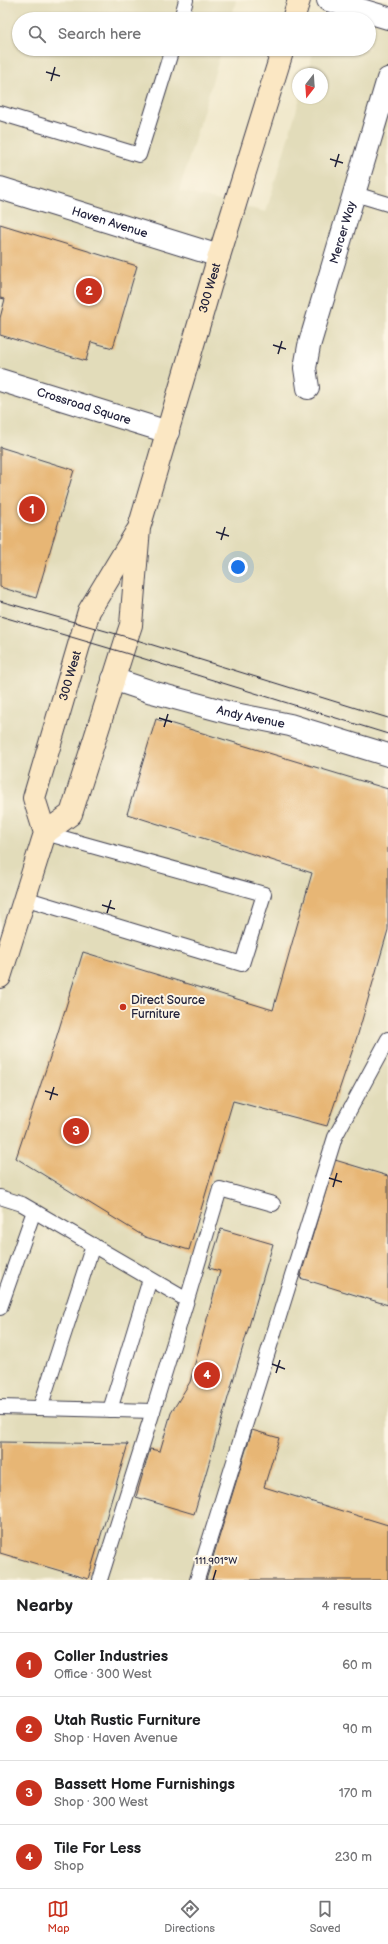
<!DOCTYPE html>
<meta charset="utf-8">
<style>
:root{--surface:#fff;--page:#f2f2f2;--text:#202124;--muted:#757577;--line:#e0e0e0;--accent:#c8321e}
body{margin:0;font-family:"Balsamiq Sans",sans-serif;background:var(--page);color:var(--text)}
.compass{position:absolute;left:292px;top:68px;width:36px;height:36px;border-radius:50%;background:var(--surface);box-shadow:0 1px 3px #0004;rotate:197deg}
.you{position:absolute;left:238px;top:567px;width:14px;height:14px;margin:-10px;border:3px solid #fff;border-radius:50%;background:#1a73e8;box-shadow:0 0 0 6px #1a73e833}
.badge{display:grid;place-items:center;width:26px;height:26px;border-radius:50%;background:var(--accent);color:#fff;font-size:13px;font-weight:700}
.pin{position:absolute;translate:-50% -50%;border:2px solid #fff;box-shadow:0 1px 4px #0006}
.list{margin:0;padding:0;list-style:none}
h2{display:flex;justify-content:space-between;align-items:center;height:52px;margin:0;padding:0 16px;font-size:17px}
h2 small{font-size:13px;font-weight:400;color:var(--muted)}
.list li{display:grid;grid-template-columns:26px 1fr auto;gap:12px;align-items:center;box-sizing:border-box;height:64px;padding:0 16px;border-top:1px solid var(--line)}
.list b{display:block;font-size:15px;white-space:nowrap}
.list p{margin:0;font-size:13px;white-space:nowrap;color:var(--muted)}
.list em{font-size:13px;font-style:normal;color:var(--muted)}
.icon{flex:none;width:22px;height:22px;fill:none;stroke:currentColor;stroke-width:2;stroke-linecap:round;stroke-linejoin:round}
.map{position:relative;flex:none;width:388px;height:1580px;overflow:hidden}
.search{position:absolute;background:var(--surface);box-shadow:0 1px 3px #0004;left:12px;right:12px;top:12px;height:44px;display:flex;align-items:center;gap:10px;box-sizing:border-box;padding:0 14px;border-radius:22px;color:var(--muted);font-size:15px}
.sheet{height:308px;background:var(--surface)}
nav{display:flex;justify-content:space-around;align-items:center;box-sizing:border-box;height:56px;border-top:1px solid var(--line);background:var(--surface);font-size:11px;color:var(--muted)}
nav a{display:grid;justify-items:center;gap:2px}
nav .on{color:var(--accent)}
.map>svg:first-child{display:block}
</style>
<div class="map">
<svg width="388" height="1580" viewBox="0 0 388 1580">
<rect width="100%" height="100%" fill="#fcf5e5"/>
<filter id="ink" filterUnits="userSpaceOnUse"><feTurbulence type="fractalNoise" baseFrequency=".025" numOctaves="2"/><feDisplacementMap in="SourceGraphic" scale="8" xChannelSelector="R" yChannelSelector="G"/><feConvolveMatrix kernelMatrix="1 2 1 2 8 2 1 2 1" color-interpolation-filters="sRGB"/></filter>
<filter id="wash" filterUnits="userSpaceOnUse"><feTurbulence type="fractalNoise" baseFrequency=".012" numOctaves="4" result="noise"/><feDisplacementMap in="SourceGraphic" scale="16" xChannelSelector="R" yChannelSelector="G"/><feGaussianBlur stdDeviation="0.9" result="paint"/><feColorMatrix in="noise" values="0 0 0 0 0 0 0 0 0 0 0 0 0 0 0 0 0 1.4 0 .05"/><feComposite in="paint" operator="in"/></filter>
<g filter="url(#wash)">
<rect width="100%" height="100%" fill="#f1e9cd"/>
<path fill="#e2dcba" d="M0,0H236L231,19H19V49H222L179,191L266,212L300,98H322V74H307L314,49H369V19H323L329,0H388V1580H0Z"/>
<g id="blocks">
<g fill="#e7b675">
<path d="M0,224L137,266L113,348L91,342L86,361L0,335V318L5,299L0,298Z"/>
<path d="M0,447L74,470L36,598L0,587Z"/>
<path d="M156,719L388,789V930L358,1034L327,1126L233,1101L189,1250L145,1237L16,1158L54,1045L83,952L273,1010L312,873L127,814Z"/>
<path d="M335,1160L388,1176V1305L300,1278Z"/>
<path d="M221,1229L273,1244L194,1514L136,1497L150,1449L160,1451L171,1413L190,1382L220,1271L209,1268Z"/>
<path d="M252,1430L279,1438L264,1487L388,1525V1580H206Z"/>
<path d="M0,1442L128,1444L88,1579L0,1553Z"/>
</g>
</g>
</g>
<g filter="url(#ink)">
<use href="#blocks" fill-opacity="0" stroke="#414051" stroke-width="1"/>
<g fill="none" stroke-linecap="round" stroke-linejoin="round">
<g stroke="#414051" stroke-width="16">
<g id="service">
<path d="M181,19L186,0"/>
<path d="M0,113L139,155L172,49"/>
<path d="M355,194L388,204"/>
<path d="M24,898L242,964L264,894L45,833"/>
<path d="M0,1197L22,1204L187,1300L153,1411L0,1407"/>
<path d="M187,1300L220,1189L273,1204"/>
<path d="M0,1308L34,1211"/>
<path d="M40,1408L93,1245"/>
<path d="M110,1410L150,1279"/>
<path d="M100,1580L153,1411"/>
<path d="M197,1580L335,1137L388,1039"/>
</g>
</g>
<g stroke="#414051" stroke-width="24">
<g id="minor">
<path d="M328,0L388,18"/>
<path id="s1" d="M0,380L168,432"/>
<path id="s2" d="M308,388L305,368L309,346L388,79"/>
<path id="s3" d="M113,679L152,692L230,713L290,725L388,755"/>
</g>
</g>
<g stroke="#414051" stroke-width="24">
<g id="tertiary">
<path id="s4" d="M0,188L219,256"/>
</g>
</g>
<g stroke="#414051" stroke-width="24">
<g id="secondary">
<path d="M293,19L299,0"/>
<path id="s5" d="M45,833L71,814L127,637L131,625L139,528L219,256L283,49"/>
<path id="s6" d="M0,977L45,833L34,798L89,611L136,533"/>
</g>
</g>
<use href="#service" stroke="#fff" stroke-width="14"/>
<use href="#minor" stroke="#fff" stroke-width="22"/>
<use href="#tertiary" stroke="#fff" stroke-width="22"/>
<use href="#secondary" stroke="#fbe7c3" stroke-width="22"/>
<g stroke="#22223b" stroke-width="1">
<path d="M0,601L127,637L388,718"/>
<path d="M0,616L122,652L388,734"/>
</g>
</g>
</g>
<path fill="none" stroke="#22223b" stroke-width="1.5" d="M46,72L60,76M51,81L55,67M330,159L343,163M335,167L339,154M273,345L286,349M278,354L282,341M216,532L229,536M221,540L225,527M159,718L172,722M164,727L168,714M102,905L115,909M107,913L111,900M45,1091L58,1095M50,1100L54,1087M329,1178L342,1182M333,1187L337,1173M272,1364L285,1369M276,1373L280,1360M213,1580L216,1570"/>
<circle fill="#c8321e" stroke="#fcf5e5" stroke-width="1.5" cx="123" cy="1007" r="4"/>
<g text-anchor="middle" stroke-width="4" stroke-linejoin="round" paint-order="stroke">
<g font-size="12" fill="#22223b" stroke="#fcf5e5">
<text dy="4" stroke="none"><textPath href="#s4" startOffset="115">Haven Avenue</textPath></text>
<text dy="4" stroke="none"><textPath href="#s2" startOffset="161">Mercer Way</textPath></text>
<text dy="4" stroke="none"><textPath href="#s5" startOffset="578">300 West</textPath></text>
<text dy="4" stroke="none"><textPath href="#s1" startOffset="88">Crossroad Square</textPath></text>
<text dy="4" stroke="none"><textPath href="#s6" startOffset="315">300 West</textPath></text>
<text dy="4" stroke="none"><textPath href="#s3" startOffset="143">Andy Avenue</textPath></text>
</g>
<g font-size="12" fill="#22223b" stroke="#fcf5e5" text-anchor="start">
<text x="131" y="1004">Direct Source<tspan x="131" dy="14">Furniture</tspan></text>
</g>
</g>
<g font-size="10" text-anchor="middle" fill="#22223b" stroke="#fcf5e5" stroke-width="4" stroke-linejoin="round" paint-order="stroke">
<text x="216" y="1564">111.901°W</text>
</g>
</svg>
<svg class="compass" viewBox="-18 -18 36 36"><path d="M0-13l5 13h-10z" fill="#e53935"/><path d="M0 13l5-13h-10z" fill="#757577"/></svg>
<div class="you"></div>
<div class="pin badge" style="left:32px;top:509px">1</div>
<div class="pin badge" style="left:89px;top:291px">2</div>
<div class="pin badge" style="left:76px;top:1131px">3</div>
<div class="pin badge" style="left:207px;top:1375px">4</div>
<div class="search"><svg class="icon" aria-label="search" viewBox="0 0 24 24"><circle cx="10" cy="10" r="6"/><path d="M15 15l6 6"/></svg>Search here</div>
</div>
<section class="sheet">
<h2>Nearby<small>4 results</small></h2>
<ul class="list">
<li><span class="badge">1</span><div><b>Coller Industries</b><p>Office · 300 West</p></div><em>60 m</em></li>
<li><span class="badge">2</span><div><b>Utah Rustic Furniture</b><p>Shop · Haven Avenue</p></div><em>90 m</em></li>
<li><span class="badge">3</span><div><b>Bassett Home Furnishings</b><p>Shop · 300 West</p></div><em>170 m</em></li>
<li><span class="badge">4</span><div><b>Tile For Less</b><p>Shop</p></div><em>230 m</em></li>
</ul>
</section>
<nav>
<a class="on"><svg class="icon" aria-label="map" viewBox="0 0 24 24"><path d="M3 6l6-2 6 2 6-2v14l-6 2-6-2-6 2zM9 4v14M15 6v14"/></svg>Map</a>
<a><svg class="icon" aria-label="directions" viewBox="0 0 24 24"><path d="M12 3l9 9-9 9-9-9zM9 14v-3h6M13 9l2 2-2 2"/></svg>Directions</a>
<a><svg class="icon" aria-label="saved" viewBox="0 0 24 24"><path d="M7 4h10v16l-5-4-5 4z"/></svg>Saved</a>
</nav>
